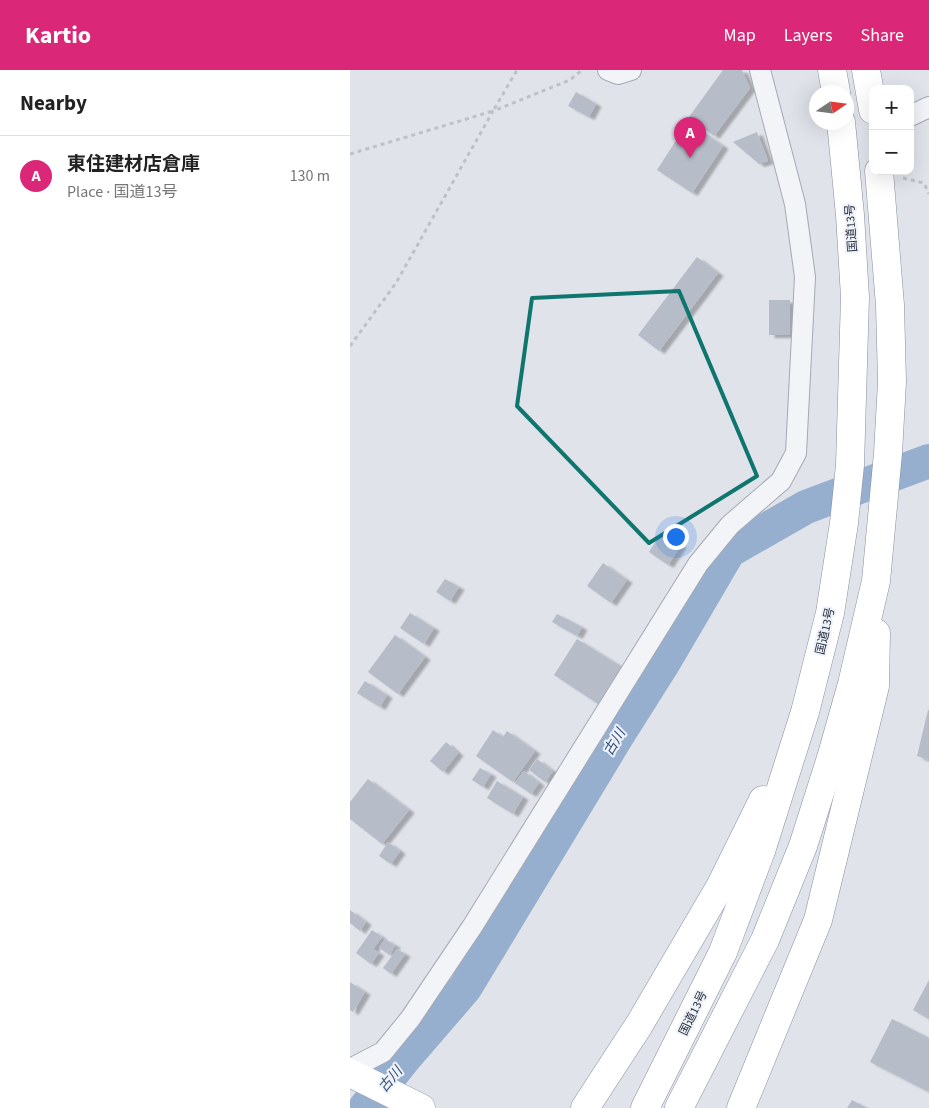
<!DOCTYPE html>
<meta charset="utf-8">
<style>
:root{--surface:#fff;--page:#f2f2f2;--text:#222;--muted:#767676;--line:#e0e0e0;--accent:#db2777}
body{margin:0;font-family:"Source Sans 3","Noto Sans JP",sans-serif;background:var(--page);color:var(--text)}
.controls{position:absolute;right:15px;top:15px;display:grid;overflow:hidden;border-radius:10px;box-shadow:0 5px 20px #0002}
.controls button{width:45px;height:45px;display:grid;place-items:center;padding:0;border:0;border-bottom:1px solid var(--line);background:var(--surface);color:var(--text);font:25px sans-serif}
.compass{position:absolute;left:459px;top:15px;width:45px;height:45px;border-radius:50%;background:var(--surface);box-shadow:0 5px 20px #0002;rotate:77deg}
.you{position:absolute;left:325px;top:466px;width:18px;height:18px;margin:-12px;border:4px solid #fff;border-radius:50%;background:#1a73e8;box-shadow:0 0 0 8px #1a73e833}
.badge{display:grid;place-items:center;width:32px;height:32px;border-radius:50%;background:var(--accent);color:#fff;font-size:16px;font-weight:700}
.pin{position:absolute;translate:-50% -41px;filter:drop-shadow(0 1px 2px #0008)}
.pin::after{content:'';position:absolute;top:26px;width:18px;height:15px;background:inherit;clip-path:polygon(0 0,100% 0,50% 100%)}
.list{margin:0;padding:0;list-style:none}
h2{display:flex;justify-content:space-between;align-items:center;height:65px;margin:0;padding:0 20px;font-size:21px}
h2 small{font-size:16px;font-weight:400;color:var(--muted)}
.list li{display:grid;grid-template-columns:32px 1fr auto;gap:15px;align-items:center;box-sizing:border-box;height:80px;padding:0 20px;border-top:1px solid var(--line)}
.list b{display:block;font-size:19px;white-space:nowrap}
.list p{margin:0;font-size:16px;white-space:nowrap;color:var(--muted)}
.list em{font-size:16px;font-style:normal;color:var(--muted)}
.map{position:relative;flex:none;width:579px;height:1038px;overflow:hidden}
header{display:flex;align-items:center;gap:30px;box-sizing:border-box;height:70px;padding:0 25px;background:var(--accent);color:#fff}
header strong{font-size:24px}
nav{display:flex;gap:28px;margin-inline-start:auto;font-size:18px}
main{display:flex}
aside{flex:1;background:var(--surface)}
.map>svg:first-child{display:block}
</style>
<header>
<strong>Kartio</strong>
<nav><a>Map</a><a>Layers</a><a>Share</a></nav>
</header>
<main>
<aside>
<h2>Nearby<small></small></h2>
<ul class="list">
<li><span class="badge">A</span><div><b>東住建材店倉庫</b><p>Place · 国道13号</p></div><em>130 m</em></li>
</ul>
</aside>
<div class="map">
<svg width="579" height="1038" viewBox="0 0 579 1038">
<defs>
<filter id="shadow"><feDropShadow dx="5.5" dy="3" stdDeviation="1" flood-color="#0004"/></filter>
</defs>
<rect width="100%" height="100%" fill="#e0e3ea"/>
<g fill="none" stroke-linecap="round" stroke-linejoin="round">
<path stroke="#97afce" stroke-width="34" d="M15,1038L53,990L115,918L266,668L314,592L379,481L456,437L579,391"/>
</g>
<g fill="#b6bcc8" filter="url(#shadow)">
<path d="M373,0H392L400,18L364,66L339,47Z"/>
<path d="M226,22L246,34L239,47L218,36Z"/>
<path d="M338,52L373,76L342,123L307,100Z"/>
<path d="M407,62L418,91L409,94L383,72Z"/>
<path d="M347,187L368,203L309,281L288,265Z"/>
<rect x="419" y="230" width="21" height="35"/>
<path d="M311,463L331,475L318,495L299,482Z"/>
<path d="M253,493L277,510L261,533L237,516Z"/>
<path d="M95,509L109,517L100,531L86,522Z"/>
<path d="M60,543L84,558L74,574L50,558Z"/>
<path d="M207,544L232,557L227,566L202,552Z"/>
<path d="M45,565L75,587L48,624L18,602Z"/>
<path d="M227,569L272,597L248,634L204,605Z"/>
<path d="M15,611L37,625L30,637L7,623Z"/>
<path d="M578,640H579V690L567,686Z"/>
<path d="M143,660L153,667L157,661L185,681L163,712L126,686Z"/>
<path d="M96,672L108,683L93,702L80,691Z"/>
<path d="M187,689L203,701L195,712L179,700Z"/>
<path d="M130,698L141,704L133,717L122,710Z"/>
<path d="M174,701L189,713L181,724L165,713Z"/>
<path d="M18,709L59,740L32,774L0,749V732Z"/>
<path d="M147,711L173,727L163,744L137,728Z"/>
<path d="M38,772L50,781L41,794L29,786Z"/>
<path d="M0,840L16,852L10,861L0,853Z"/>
<path d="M22,860L32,867L23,879L29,883L21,894L6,883Z"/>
<path d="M35,869L45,875L40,885L29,878Z"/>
<path d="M47,879L55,884L41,904L33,898Z"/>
<path d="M579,910V949L563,940Z"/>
<path d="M0,912L15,922L3,942L0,940Z"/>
<path d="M542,949L579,968V1022L520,992Z"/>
<path d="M502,1030L517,1038H497Z"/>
</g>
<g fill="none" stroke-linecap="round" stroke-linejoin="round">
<g stroke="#a5a9b5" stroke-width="22">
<g id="minor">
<path d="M258,0L268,4L281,0"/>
<path d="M560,46L579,37"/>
<path d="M0,999L33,982L60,949L122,857L348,494L380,455L431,411L446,383L455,207L445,134L410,0"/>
</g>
</g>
<g stroke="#9ea6b7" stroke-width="29">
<path id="primary" d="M0,1003L71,1038"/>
</g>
<g stroke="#858fa2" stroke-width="29">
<g id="trunk">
<path d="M482,0L486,22"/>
<path d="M516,0L523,40"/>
<path d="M235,1038L289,955L371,815L413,730"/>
<path d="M295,1038L373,882L411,781L455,642L480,543L494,453L500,395L505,227L500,145L491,52"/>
<path d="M329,1038L415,870L453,776L481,688L502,614L526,511L538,383L542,312L540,235L529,101"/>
<path d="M391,1038L468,850L525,616L526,563"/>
</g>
</g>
<g stroke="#bec1c9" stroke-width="3" stroke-dasharray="4 4" stroke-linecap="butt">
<path d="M0,84L143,41L167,0"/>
<path d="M553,108L574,113L579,124"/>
<path d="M0,276L46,213L143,41L220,10L232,0"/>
</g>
<use href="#minor" stroke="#f3f4f8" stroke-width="20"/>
<use href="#primary" stroke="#fff" stroke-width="28"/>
<use href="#trunk" stroke="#fff" stroke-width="28"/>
</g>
<path fill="none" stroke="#0f766e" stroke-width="4" stroke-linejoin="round" d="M329,221L407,406L299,473L167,336L182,228Z"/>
<g text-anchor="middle" stroke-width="4" stroke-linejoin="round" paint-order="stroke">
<g font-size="12" fill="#272f43" stroke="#eff2f7">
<text transform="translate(501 158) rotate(-94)" y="4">国道13号</text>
<text transform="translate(475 561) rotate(-77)" y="4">国道13号</text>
<text transform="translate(343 943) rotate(-64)" y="4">国道13号</text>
</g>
<g font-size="14" font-style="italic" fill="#2d4b7b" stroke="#eff2f7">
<text transform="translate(264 672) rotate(-59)" y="5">古川</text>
<text transform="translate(40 1009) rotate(-50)" y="5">古川</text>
</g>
</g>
</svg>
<div class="controls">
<button>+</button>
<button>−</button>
</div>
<svg class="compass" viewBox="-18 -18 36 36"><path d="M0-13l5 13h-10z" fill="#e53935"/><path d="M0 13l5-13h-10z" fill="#767676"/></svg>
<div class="you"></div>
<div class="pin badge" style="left:340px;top:88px">A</div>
</div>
</main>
